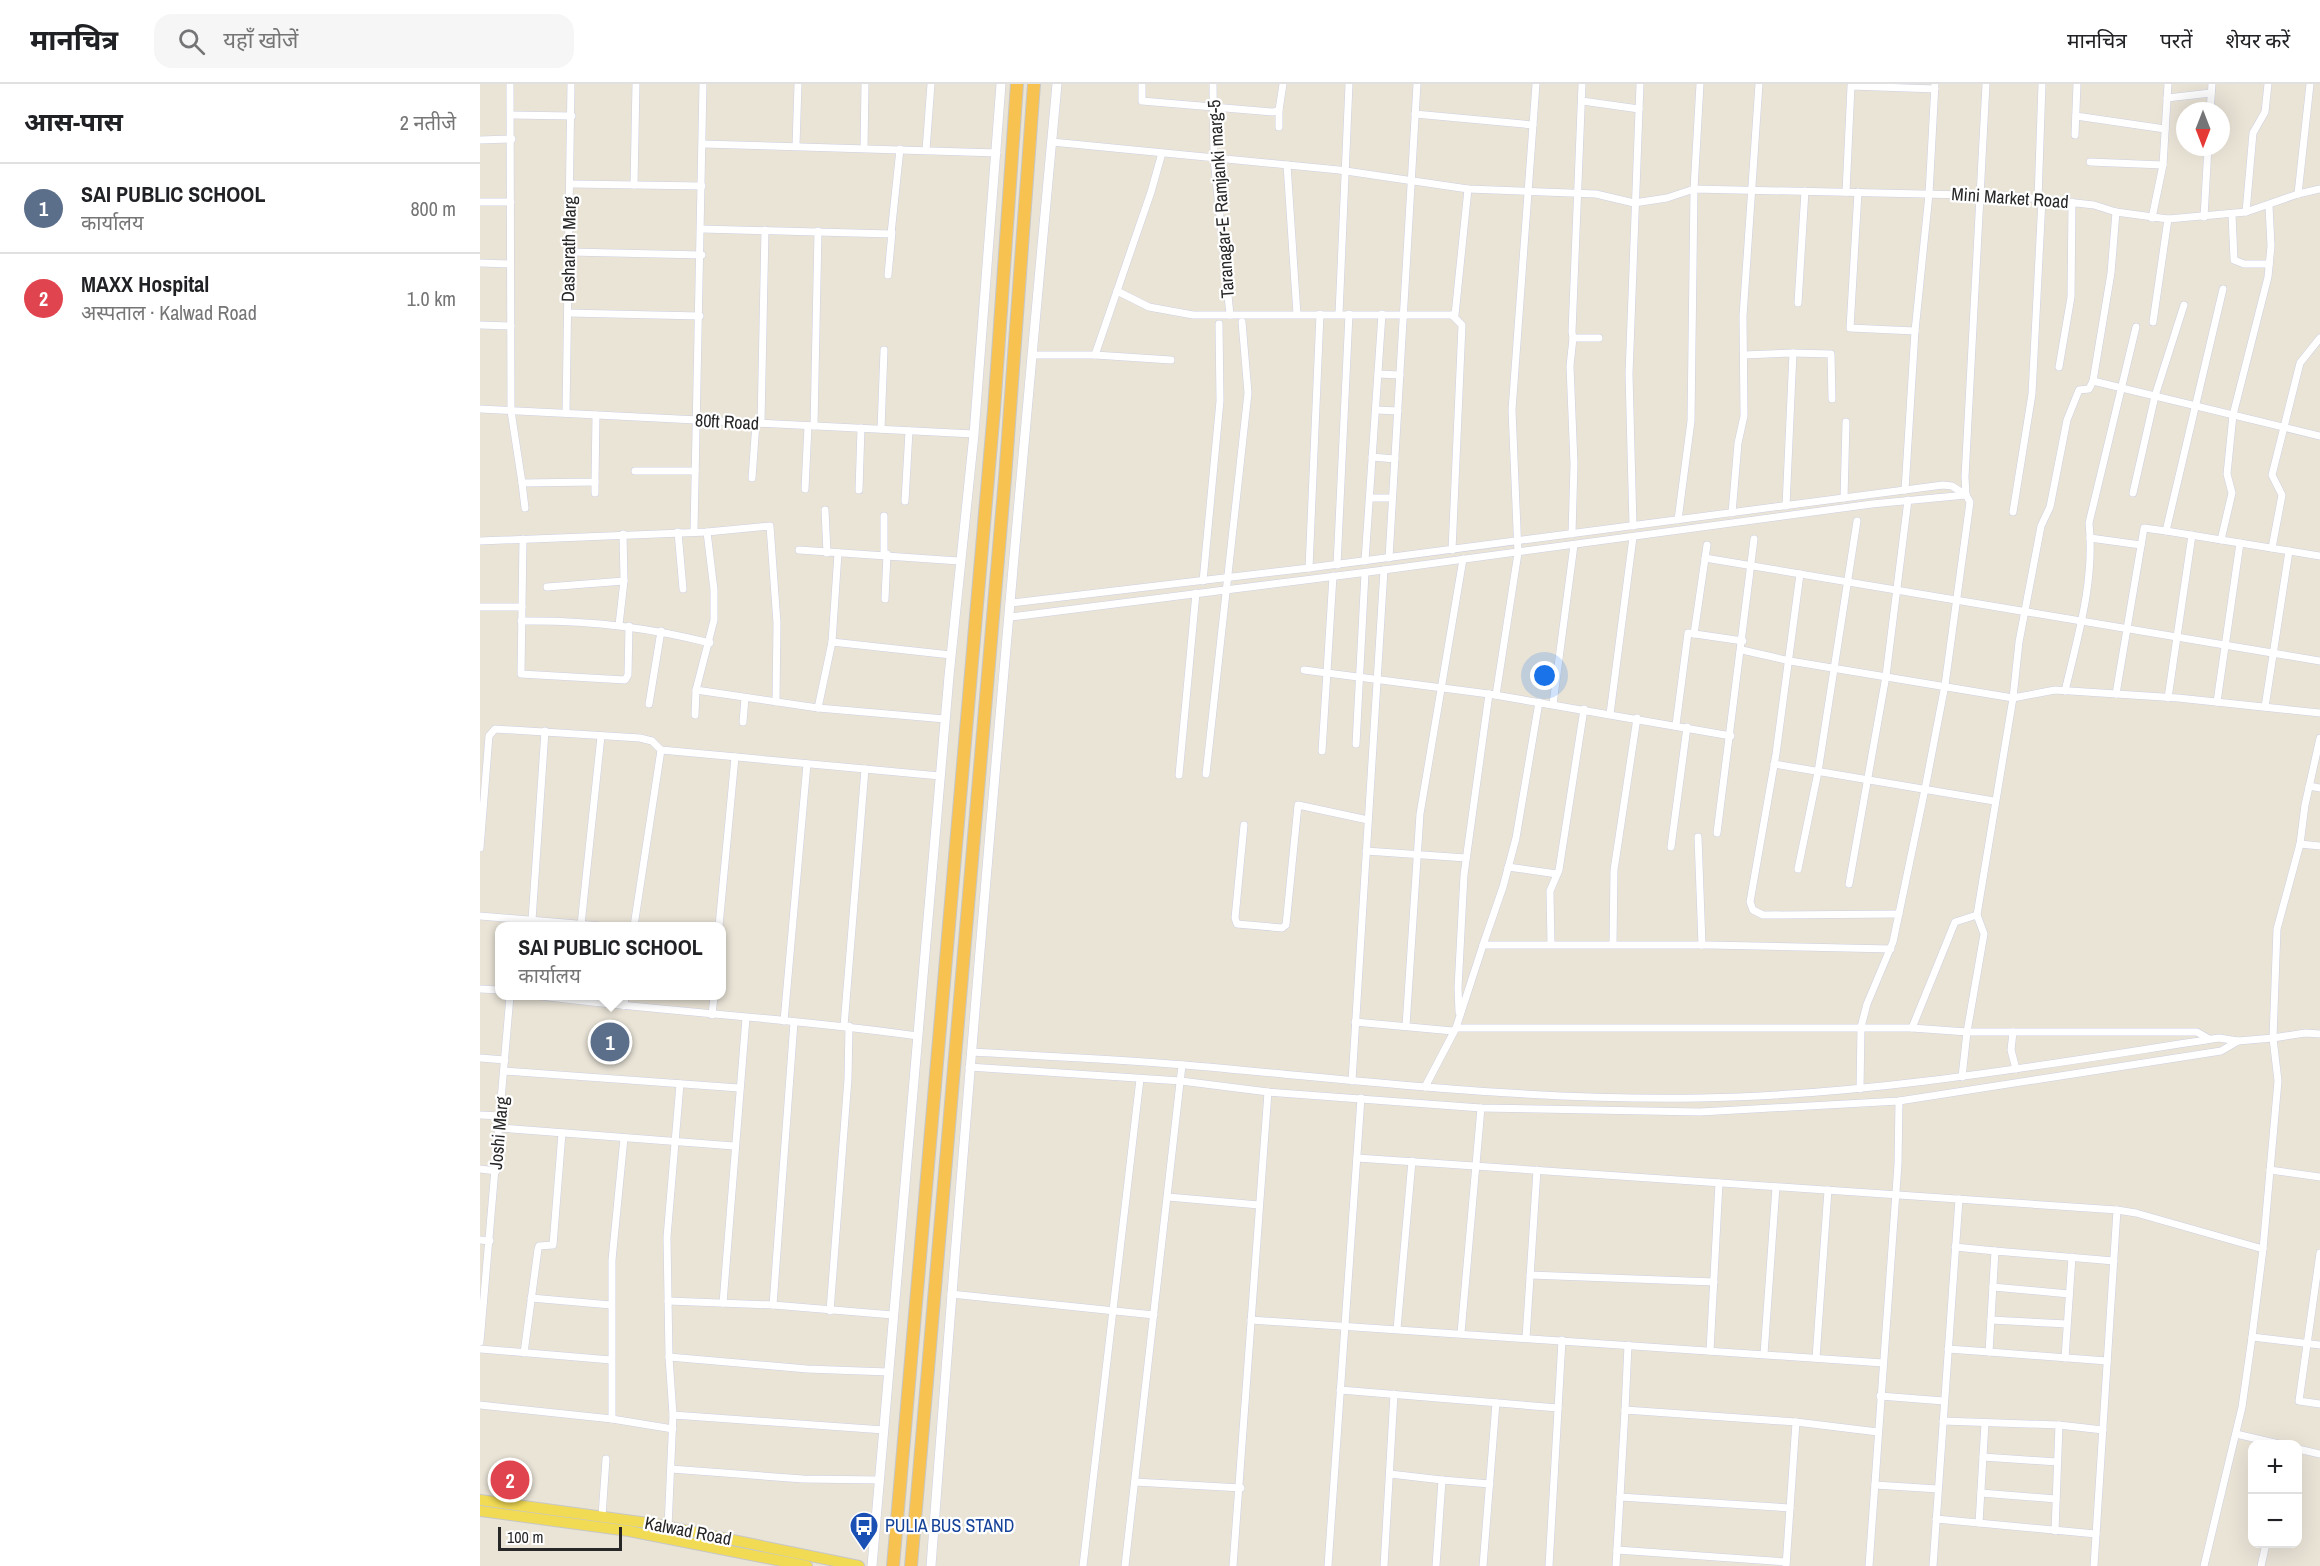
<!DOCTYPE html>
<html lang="hi">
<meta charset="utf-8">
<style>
:root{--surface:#fff;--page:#f6f6f6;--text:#202124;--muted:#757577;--line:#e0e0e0;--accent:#b45309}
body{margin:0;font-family:"Archivo Narrow","Noto Sans Devanagari",sans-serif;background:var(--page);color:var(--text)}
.controls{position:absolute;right:18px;bottom:18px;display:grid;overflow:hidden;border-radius:12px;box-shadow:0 6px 24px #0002}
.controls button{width:54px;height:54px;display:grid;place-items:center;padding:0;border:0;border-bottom:2px solid var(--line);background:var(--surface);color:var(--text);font:30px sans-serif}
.compass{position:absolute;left:1696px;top:18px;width:54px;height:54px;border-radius:50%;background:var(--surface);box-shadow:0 6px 24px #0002;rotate:180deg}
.scale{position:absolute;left:18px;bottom:15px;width:124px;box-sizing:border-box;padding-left:6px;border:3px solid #272727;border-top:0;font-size:16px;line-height:21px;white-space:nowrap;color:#272727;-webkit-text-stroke:4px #fff;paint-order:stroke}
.you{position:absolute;left:1065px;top:592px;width:21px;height:21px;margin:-15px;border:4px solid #fff;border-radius:50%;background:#1a73e8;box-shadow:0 0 0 9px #1a73e833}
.badge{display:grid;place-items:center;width:39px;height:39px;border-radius:50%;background:var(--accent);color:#fff;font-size:20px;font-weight:700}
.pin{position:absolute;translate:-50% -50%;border:3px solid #fff;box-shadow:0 2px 6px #0006}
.popup{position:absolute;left:15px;top:838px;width:231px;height:78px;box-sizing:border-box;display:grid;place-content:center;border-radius:12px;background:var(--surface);filter:drop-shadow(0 2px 4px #0005);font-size:20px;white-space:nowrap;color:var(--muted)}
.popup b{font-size:22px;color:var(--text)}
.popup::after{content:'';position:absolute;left:50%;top:100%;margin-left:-12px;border:12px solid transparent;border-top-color:var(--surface)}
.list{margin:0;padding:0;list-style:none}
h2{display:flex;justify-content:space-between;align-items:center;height:78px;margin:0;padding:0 24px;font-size:26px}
h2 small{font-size:20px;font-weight:400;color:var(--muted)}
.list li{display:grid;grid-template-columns:39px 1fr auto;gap:18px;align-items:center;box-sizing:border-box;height:90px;padding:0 24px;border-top:2px solid var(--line)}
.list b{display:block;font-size:22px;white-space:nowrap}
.list p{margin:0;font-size:20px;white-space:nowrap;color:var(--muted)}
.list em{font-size:20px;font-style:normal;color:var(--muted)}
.icon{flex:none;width:33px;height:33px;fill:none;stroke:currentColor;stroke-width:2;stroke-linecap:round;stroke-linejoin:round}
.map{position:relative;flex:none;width:1840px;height:1482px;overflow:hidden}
header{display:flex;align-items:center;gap:36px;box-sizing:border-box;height:84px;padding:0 30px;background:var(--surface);border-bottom:2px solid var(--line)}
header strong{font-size:28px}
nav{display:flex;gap:33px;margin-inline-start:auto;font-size:21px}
.search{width:420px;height:54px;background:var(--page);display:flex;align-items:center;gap:15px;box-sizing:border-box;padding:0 21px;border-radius:18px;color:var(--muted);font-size:22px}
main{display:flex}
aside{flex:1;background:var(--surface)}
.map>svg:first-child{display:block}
</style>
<header>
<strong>मानचित्र</strong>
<div class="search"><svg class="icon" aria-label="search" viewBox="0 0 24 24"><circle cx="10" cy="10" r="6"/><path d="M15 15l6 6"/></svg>यहाँ खोजें</div>
<nav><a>मानचित्र</a><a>परतें</a><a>शेयर करें</a></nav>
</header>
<main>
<aside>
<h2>आस-पास<small>2 नतीजे</small></h2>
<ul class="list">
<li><span class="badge" style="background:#5c6f8a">1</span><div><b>SAI PUBLIC SCHOOL</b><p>कार्यालय</p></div><em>800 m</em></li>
<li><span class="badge" style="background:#e0444e">2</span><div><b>MAXX Hospital</b><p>अस्पताल · Kalwad Road</p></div><em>1.0 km</em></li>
</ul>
</aside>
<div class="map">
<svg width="1840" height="1482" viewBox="0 0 1840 1482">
<rect width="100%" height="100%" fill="#eae4d7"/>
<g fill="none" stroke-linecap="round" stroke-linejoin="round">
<g stroke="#cdcfe1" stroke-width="8">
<g id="minor">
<path d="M30,0L31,327L42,399L115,398L116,331"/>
<path d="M662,0V17L793,28L799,26L803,0"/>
<path d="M733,0L734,75L750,231"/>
<path d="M1102,0L1092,248L1093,254H1119"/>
<path d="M1687,14L1731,9"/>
<path d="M1102,17L1159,25"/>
<path d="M1730,27L1732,0"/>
<path d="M935,30L1053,41"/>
<path d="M31,31L92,32"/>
<path d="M1596,32L1685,45"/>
<path d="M799,43V26"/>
<path d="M1595,51L1597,0"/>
<path d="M0,56L32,55"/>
<path d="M572,58L859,86L988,105L1116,110L1154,119L1187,114L1214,105L1532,112L1614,121L1636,128L1688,135L1766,128L1818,110L1840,105"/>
<path d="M223,60L517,69"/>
<path d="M316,62L318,0"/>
<path d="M384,64L385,0"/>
<path d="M446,66L451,0"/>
<path d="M1610,78L1683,81"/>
<path d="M807,81L817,230"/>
<path d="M91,100L222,102"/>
<path d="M154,101L156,0"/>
<path d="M1366,108L1371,2L1455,5"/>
<path d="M1378,108L1370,244L1435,247"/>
<path d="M1818,110L1830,0"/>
<path d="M1558,115L1562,0"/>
<path d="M0,118H31"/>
<path d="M1766,128L1773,49L1785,28L1788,0"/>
<path d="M1752,130L1754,176L1764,180H1789"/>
<path d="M1724,133L1728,63"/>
<path d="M1672,134L1683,81L1688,0"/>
<path d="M222,145L411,150L420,65"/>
<path d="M90,168L222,171"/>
<path d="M0,179L30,180"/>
<path d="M408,191L412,148"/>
<path d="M637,207L669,223L713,231H975L988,105"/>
<path d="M1318,219L1325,107"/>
<path d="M88,229L220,232"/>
<path d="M859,230L869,0"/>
<path d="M972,231L982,241L972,466"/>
<path d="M1673,238L1688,135"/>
<path d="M0,241L31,242"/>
<path d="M1313,269L1351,270L1352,315"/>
<path d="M553,271H615L691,276"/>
<path d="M615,271L671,108L682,69"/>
<path d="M1264,271L1313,269L1306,422"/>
<path d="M1579,283L1591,213L1592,118"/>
<path d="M898,290L920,291"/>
<path d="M1613,297L1840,352"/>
<path d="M0,325L494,350"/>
<path d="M896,326L918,327"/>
<path d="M86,329L91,0"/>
<path d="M281,339L285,146"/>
<path d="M334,342L338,147"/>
<path d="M401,345L404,266"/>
<path d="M892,373L915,375"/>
<path d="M155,387H215"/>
<path d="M272,394L276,339"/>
<path d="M115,398V409"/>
<path d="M42,399L45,424"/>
<path d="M325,405L328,342"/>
<path d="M379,406L381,344"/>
<path d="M1425,406L1435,247L1449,110L1455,0"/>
<path d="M1653,409L1675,312L1704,221"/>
<path d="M890,414H912"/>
<path d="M1364,414L1366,338"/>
<path d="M425,417L429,347"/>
<path d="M345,426L347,469"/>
<path d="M1533,428L1552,310L1562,115"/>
<path d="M1252,429L1258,359L1264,332L1263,232L1279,0"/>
<path d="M404,432V470"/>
<path d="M1198,436L1211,337L1214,105L1220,0"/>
<path d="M1153,442L1149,290L1160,0"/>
<path d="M214,447L223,0"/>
<path d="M1686,447L1840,472"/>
<path d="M198,448L203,505"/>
<path d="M227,448L234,506V536L216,606L338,624L465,635"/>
<path d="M1092,450L1094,380L1090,282L1093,254"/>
<path d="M1610,454L1661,461"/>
<path d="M43,455L41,590L145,596L148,591L149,542"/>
<path d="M1741,456L1752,409L1747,390L1753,331L1788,193L1791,162L1789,122"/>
<path d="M0,457L227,448L290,442L297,539L296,618"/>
<path d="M1792,464L1802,411L1792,391L1820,279L1840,254"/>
<path d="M319,466L479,477"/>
<path d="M909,474L937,0"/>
<path d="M1225,474L1840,577"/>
<path d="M885,477L902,230"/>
<path d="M857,481L869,230"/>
<path d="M829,484L840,230"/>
<path d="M1320,490L1296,670L1270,818L1273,826L1283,831L1419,830"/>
<path d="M723,497L740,317L739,240"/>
<path d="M67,503L144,497"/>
<path d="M405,515L407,470"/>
<path d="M531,519L829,484L1463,401L1472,402L1486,411"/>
<path d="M0,523H42"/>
<path d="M531,533L904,486L1392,420L1486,411"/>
<path d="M41,537C106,536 168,543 230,559"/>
<path d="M139,541L144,497L143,450"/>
<path d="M1214,550L1227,461"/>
<path d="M352,558L471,571"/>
<path d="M1262,566L1310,577L1533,614L1575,606L1698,614L1840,629"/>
<path d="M824,586L1009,610L1251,652"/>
<path d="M1585,607C1598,552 1615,496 1609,439L1656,243"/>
<path d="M1636,610L1664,444L1686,447L1743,205"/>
<path d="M1016,611L1038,469L1032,326L1056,0"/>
<path d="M1688,614L1712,451"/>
<path d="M1737,618L1760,459"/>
<path d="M169,620L181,547"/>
<path d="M1073,620L1094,461"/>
<path d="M1785,623L1809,467"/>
<path d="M338,624L352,558L358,469"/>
<path d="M1130,630L1153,453"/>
<path d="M215,631L216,606"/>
<path d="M263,638L265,614"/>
<path d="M1196,641L1208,549L1263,557"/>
<path d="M876,660L885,489"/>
<path d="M842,667L853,492"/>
<path d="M1294,680L1514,717"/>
<path d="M726,690L768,309L762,238"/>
<path d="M699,691L716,509"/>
<path d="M1829,702L1840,704"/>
<path d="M764,741L755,834L757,840L802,844L806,841L818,721L888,736"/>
<path d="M1237,749L1274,455"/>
<path d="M1218,753L1222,861"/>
<path d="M1820,760L1840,762"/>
<path d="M1191,763L1207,643"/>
<path d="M0,764L9,652L15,645L160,654L172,657L181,666L460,692"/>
<path d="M886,767L986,774"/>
<path d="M1028,783L1077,790"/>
<path d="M1318,785L1338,688L1377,437"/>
<path d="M1369,800L1406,592L1428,416"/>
<path d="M0,832L121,842"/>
<path d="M52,836L65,647"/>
<path d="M101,841L121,652"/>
<path d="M154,842L181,666"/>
<path d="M239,842L255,673"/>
<path d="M1071,860L1070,807L1079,786L1104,625"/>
<path d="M1133,860L1134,786L1157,634"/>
<path d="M1003,861L1023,803L1036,754L1059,618"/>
<path d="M0,905L19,906"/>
<path d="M60,912C186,928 312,934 438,952"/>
<path d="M144,922L145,912"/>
<path d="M979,928L978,904L984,791L1009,610"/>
<path d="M232,931L234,912"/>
<path d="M304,937L327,680"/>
<path d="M875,938L973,947"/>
<path d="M364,942L385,685"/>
<path d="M926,942L940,730L983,475"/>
<path d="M976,944L1003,861H1229L1411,865"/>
<path d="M1432,944L1475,838L1497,831"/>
<path d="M1533,948L1531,966L1536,985"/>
<path d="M1758,957L1793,954L1797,845L1820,760L1825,721L1840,654"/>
<path d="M0,974L25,976"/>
<path d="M489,983L701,997L788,1008L1001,1024L1220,1028L1419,1017L1741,967L1758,957L1739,954C1567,980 1394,1011 1220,1014C1047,1017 876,996 705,981C634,975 562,972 491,968"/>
<path d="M24,987L259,1004"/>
<path d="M1482,993L1487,948L1504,850L1497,831L1533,614L1539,558L1561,442L1570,423L1587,336L1599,306L1609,305L1613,297L1631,189L1636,128"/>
<path d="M872,997L904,486"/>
<path d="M945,1003L976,944H1432L1487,948H1717L1729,955"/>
<path d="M1380,1005L1381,943L1387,920L1413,858L1445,705L1465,601L1490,418L1486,411L1485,393L1506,0"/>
<path d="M0,1031L21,1032"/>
<path d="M20,1044L254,1062"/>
<path d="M877,1074L1637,1126L1614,1482"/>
<path d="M0,1085L16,1087"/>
<path d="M1790,1086L1840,1093"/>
<path d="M688,1113L779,1121"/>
<path d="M1637,1126L1656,1129L1783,1165"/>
<path d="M0,1156L10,1157"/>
<path d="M1475,1163L1515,1167"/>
<path d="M1840,1169L1819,1317L1840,1320"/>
<path d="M1050,1191L1234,1198"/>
<path d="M1513,1203L1589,1210"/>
<path d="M471,1210L674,1231"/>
<path d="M51,1214L131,1221"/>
<path d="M188,1217L293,1221L413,1231"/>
<path d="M243,1219L266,934"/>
<path d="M293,1221L314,938"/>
<path d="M350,1227L368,995L369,942"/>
<path d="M771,1236L1403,1279"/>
<path d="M1511,1236L1587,1240"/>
<path d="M917,1245L932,1077"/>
<path d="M981,1249L1001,1024"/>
<path d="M1772,1253L1840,1261"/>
<path d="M1046,1254L1057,1086"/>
<path d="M0,1258L30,912"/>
<path d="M0,1265L131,1276"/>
<path d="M1468,1265L1509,1268L1515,1167L1634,1177"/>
<path d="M1230,1267L1239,1099"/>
<path d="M1509,1268L1627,1277"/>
<path d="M44,1269L58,1165L59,1162L73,1161L82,1049"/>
<path d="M1284,1270L1296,1103"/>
<path d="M189,1273L327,1285L408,1288"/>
<path d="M1336,1274L1348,1106"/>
<path d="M1585,1274L1592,1173"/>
<path d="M860,1306L1078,1324"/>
<path d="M1400,1312L1464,1317"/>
<path d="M0,1321L132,1335L193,1345"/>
<path d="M1145,1326L1148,1261"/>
<path d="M193,1331L404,1346"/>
<path d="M132,1335V1176L144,1054"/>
<path d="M1463,1337L1579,1341"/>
<path d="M1316,1338L1398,1348"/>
<path d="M1756,1350L1799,1360"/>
<path d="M1818,1365L1840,1370"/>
<path d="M1503,1373L1577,1378"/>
<path d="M191,1385L323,1395L400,1396"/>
<path d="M910,1390L962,1396L956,1482"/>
<path d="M962,1396L1010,1400"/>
<path d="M655,1398L761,1404"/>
<path d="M1395,1401L1458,1405"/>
<path d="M1501,1409L1576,1415"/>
<path d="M1140,1413L1310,1424"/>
<path d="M122,1432L126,1375"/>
<path d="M1456,1435L1616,1450"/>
<path d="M1499,1439L1505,1339"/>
<path d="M188,1443L193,1331L189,1273L187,1153L200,1000"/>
<path d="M1575,1447L1579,1341L1623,1346"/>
<path d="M1137,1466L1306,1478"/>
<path d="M603,1482L660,995"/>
<path d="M645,1482L702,981"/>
<path d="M753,1482L788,1008"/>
<path d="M848,1482L881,1014"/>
<path d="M904,1482L914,1310"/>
<path d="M1003,1482L1016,1319"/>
<path d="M1069,1482L1082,1256"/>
<path d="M1136,1482L1145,1326L1316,1338L1306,1482"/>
<path d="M1389,1482L1418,1080L1419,1017"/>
<path d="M1453,1482L1479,1115"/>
<path d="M1724,1482L1762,1323L1772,1253L1783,1165L1798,997L1793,954L1825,949L1840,950"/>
<path d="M1781,1482L1786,1460"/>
</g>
</g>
<g stroke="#cdcfe1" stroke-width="10">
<g id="tertiary">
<path d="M392,1482L469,592L494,350L521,0"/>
<path d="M451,1482C488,988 531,494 577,0"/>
</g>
</g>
<g stroke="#c7c7c7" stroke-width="12">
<g id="primary">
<path d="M0,1416L175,1440L379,1482"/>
<path d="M0,1427L149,1447L327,1482"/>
</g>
</g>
<g stroke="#c7c7c7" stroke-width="14">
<g id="trunk">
<path d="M413,1482L514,326L537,0"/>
<path d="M431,1482L525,394L554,0"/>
</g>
</g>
<use href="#minor" stroke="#fff" stroke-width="7"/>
<use href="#tertiary" stroke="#fff" stroke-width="9"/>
<use href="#primary" stroke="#f2db54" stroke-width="10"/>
<use href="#trunk" stroke="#f8c251" stroke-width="12"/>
</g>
<defs>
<g id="bus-pin" transform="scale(1.5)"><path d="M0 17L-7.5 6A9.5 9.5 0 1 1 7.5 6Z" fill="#1a4fb4" stroke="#fff"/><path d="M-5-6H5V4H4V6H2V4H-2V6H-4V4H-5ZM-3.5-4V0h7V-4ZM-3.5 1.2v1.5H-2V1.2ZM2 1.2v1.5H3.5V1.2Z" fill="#fff"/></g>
</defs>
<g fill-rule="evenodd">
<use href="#bus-pin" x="384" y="1442"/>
</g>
<g text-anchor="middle" stroke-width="4.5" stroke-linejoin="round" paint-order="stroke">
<g font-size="18" fill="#272727" stroke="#fff">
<text transform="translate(1530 114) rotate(4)" y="6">Mini Market Road</text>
<text transform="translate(741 115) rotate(-94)" y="6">Taranagar-E Ramjanki marg-5</text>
<text transform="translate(89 165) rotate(-89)" y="6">Dasharath Marg</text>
<text transform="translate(247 338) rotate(3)" y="6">80ft Road</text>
<text transform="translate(19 1049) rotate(-85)" y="6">Joshi Marg</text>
<text transform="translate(208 1447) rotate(11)" y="6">Kalwad Road</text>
</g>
<g font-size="18" fill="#164399" stroke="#fff" text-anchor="start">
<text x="405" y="1448">PULIA BUS STAND</text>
</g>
</g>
</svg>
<div class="controls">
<button>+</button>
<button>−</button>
</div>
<svg class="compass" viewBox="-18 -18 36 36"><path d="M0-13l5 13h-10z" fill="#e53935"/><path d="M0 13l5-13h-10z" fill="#757577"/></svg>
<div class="scale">100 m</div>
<div class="you"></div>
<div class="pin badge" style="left:130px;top:958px;background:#5c6f8a">1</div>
<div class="popup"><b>SAI PUBLIC SCHOOL</b>कार्यालय</div>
<div class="pin badge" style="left:30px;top:1396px;background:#e0444e">2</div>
</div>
</main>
